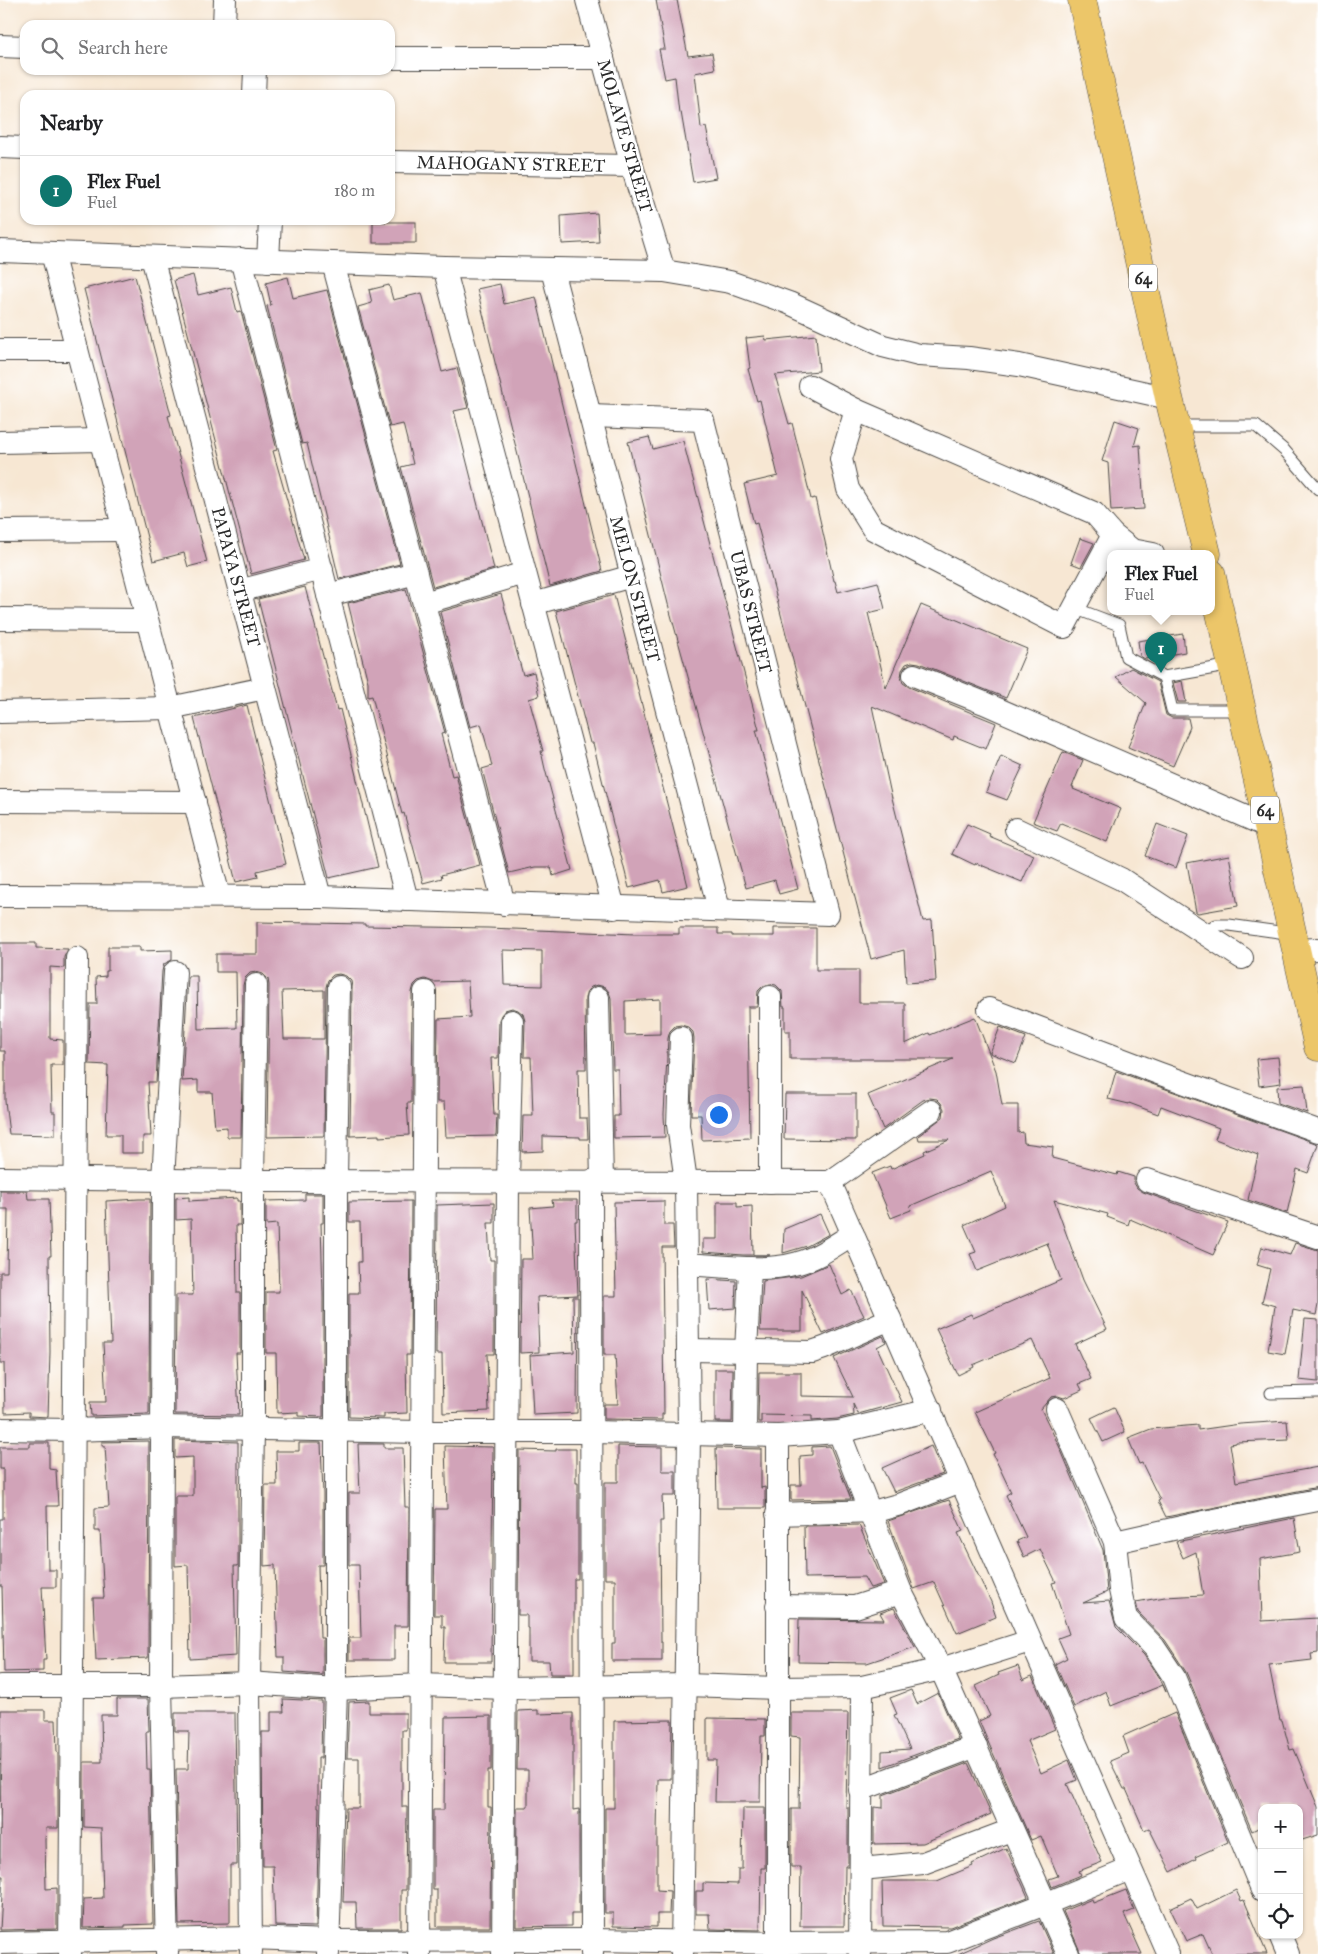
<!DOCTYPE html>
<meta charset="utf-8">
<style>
:root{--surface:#fff;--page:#f2f2f2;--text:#202124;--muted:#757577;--line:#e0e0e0;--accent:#0f766e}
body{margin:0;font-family:"IM FELL Great Primer",serif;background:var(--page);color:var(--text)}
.controls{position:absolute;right:15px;bottom:15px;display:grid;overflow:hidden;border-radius:10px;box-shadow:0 1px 4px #0004}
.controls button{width:45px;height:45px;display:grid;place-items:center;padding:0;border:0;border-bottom:1px solid var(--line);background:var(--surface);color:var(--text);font:25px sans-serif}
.you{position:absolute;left:718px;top:1114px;width:18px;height:18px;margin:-12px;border:4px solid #fff;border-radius:50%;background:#1a73e8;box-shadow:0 0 0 8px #1a73e833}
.badge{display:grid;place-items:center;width:32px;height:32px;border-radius:50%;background:var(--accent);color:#fff;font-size:16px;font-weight:700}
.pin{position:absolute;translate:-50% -41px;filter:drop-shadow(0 1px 2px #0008)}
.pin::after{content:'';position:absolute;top:26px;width:18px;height:15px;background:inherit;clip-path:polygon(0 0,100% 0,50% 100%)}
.popup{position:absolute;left:1107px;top:550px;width:108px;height:65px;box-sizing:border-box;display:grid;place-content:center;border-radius:10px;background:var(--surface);filter:drop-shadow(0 1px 4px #0005);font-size:16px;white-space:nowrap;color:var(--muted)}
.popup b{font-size:19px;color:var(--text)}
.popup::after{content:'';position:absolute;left:50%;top:100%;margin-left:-10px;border:10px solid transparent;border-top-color:var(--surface)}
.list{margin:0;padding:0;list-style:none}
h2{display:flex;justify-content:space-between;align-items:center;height:65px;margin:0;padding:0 20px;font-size:21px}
h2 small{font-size:16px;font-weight:400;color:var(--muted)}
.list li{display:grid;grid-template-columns:32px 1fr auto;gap:15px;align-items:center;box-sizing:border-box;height:70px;padding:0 20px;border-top:1px solid var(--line)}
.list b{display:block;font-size:19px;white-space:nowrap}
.list p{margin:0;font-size:16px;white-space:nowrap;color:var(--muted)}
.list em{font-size:16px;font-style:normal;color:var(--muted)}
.icon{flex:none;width:28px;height:28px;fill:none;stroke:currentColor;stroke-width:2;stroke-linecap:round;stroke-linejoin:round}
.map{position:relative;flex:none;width:1318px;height:1954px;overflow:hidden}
.search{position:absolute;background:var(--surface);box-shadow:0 1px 4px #0004;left:20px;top:20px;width:375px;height:55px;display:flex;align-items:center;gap:12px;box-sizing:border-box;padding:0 18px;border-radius:15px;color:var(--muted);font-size:19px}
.panel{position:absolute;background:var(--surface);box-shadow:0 1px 4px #0004;left:20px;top:90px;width:375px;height:135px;border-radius:15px}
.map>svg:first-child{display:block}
</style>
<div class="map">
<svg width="1318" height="1954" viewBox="0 0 1318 1954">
<rect width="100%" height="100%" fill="#fff"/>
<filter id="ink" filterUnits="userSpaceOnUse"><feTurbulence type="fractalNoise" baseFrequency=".02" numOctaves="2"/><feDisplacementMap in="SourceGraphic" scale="10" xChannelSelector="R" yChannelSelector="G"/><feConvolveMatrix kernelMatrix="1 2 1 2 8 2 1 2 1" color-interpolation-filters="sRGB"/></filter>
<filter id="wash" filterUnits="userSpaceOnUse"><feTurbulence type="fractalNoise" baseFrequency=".0096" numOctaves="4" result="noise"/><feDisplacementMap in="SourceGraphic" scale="20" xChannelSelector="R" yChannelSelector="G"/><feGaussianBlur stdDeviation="1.12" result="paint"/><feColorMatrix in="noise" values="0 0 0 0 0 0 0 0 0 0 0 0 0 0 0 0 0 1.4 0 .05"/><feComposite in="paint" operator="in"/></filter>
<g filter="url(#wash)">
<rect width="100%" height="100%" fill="#f7e7d3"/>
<g id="blocks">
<g fill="#d1a3b8" fill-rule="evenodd">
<path d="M656,0H677L688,56L712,53L715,69L695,73L701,128L706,127L716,178L693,182L681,112L679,113L675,77L665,79L659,49H665Z"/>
<path d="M597,213L599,242L562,244L561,216Z"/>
<rect x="373" y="222" width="43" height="21"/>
<path d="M193,275L198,295L231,287L237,312L241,311L277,450L273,451L304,560L251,574L174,280Z"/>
<path d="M135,276L171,415L168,416L207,562L188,567L184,553L153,561L84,289Z"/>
<path d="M288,277L293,298L327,290L400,564L339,579L307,443L302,444L267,306L271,305L266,283Z"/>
<path d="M500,284L504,304L536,297L602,571L550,586L477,289Z"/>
<path d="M389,285L393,300L422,293L442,372L457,368L468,408L454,411L494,569L433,587L401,467L413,464L403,424L390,427L358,307L372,303L369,290Z"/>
<path d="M816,335L819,371L775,375L789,424L792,423L811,499L815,498L834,581H835L838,592L878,582L885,609L868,613L886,688L921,605L1027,649L1006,698L919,663L912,662L906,664L902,670L901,677L903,683L909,687L996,723L986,749L954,736L953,740L872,706L890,790L923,921L932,920L936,981L906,983L904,950L871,959L757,523L754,524L744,484L778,476L760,400L757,401L748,369L750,368L746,338L765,336L766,340Z"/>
<path d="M1115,420L1139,428L1134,446L1140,445L1144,509L1111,511L1108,463L1102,461Z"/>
<path d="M649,437L653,449L683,441L759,730H756L798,889L779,894L775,880L746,888L668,604L628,442Z"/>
<path d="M1080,538L1094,543L1081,567L1071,563Z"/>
<path d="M305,587L337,710L340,709L378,867L329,878L258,599Z"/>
<path d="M406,589L445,733L441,734L452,776L456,775L480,865L441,875L442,878L423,883L404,813L402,814L372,696L368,697V682L348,603Z"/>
<path d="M501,594L523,675L534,672L539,696L529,699L543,751H541L545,769L572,870L553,876L551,867H535L509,873L482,769L492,766L487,746L481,724L470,727L440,612Z"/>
<path d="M614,595L688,886L663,892L660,880L629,888L593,743H590L556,611Z"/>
<path d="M1183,634L1185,652L1145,659L1140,656L1138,641Z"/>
<path d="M1131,668L1158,682L1166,715L1172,718H1188L1190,727L1173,766L1128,747L1146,703L1116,677Z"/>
<path d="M1182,681L1186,702H1178L1173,683Z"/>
<path d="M247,705L286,864L257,871L258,877L236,882L194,718Z"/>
<path d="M1063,752L1083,760L1072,787H1074L1073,789L1121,809L1107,842L1061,823L1057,831L1033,822Z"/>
<path d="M1001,756L1023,766L1007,800L986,792Z"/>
<path d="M967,824L990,834L989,836L1034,855L1022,882L976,863L975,865L952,854Z"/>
<path d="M1157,824L1188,836L1176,868L1145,856Z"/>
<path d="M1229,855L1238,906L1198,913L1196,912L1187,863Z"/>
<path d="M257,922L365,924V926L488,928L635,934H679V928H718V934H732V936H774V928H816V970H859V1003H905V1044L929,1033L930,1035L975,1017L996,1071L1002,1105H1018V1133L1023,1132L1024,1143L1053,1147L1052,1158L1117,1175L1118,1172L1134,1177V1183L1137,1188L1143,1192L1228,1222L1213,1255L1130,1219L1128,1225L1107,1217L1108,1214L1054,1200L1083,1280L1107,1329L1075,1344L1091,1379L1079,1384L1082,1390L1064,1398L1058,1396L1051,1397L1041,1409L1060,1448L1103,1550L1107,1592L1083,1603L1109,1601L1116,1627L1144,1655L1162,1683L1166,1692L1163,1685L1111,1706L1106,1691L1074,1707L1055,1664L1067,1658L1058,1638L1069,1634L1052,1583L1056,1582L1040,1549L1024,1557L1017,1541L1026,1537L1006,1495L1011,1492L993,1454L995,1453L975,1412L1050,1378L1032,1340L973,1365L974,1367L958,1375L936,1329L971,1314L973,1318L1061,1280L1047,1243L977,1271L970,1254L976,1252L964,1225L1005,1206L991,1171L910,1206L911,1210L891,1218L872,1173L890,1166L891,1169L925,1154L924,1151L949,1140H919L918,1136L943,1117L944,1109L941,1103L937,1099L930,1098L923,1100L883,1129L868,1095L953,1059H790V1031H785V1007H783L782,991L776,985L770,984L763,986L758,991L757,1007H748L750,1138L702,1140L701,1115H691L694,1038L693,1032L688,1027L681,1025L675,1026L670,1031L668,1038L664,1114L665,1137L614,1138V1116H619L618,1069H613L611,998L609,992L605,987L597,985L591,987L587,991L585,998L586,1069H578L579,1118H587L588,1139H580V1137L543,1136V1151L522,1152L523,1116H533L531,1057H524L525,1021L523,1014L518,1010L512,1008L505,1010L501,1015L499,1020L498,1058H491L494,1115H497L496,1136L446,1137L444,1102H437L438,1019L470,1017L468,981L433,982L425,979L418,981L414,985L412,992L411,1103H407L409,1135L379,1137V1135L350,1136L352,987L351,981L346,976L339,974L333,975L328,980L326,987L324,1136L267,1137L269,985L268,979L263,974L256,972L250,973L245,978L243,985L241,1137H227V1127L215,1128L212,1092H198V1080L182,1081L188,976H197L198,1029L237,1028L236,972H216V954H257ZM503,950L542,951V986L504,985ZM324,990V1039H284L282,991ZM660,999V1034L625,1035V1001Z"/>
<path d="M0,943H36V948L68,949L64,957V968L50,967V1039L63,1040V1065H51L52,1112H55V1135L9,1134L5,1101V1051H0Z"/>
<path d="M108,947H140V951L172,950V960L164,964L162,971L156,1082H148L151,1136H143V1153H121V1135H106L108,1065L89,1064L90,1004H97L96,977L106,976V971H108Z"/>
<path d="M1000,1027L1026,1037L1016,1063L990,1053Z"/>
<path d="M1278,1057L1281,1083L1259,1086L1256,1059Z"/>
<path d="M1116,1071L1318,1144L1308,1173L1297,1169L1287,1213L1248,1200L1258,1155L1215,1139L1219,1128L1161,1106L1158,1114L1129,1103V1104L1108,1099Z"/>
<path d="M1304,1085L1307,1113L1278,1103L1277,1087Z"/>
<path d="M785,1094H856V1140L784,1139Z"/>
<path d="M0,1191H27L28,1199H49L51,1256H49L50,1352L48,1417L29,1416V1412L5,1413L4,1363H0V1272H7L8,1209H0Z"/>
<path d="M305,1194H323V1223H321L323,1294V1417L298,1416V1412L277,1413L276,1353H266V1292H279L277,1224L266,1225V1201L305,1200Z"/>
<path d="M189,1197V1201L237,1198V1201H240V1225H236L237,1293H240V1353H236L239,1415L175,1414L176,1295H193L191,1219L176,1220V1198Z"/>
<path d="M139,1199H150L149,1414L91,1416L90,1402H106L103,1343H111L106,1201Z"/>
<path d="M552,1200H577V1221H575L578,1295L537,1297L539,1352L520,1353L521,1259H533L530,1208L553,1206Z"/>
<path d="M411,1201L410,1355H406L407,1413L384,1414V1418L349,1417V1293H359L358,1262H361L360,1222H349V1202Z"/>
<path d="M664,1201V1225H673L674,1247H662L664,1414H662V1420L604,1419V1404H618L615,1355H604V1296H616L614,1202Z"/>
<path d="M717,1202H737V1207L752,1206L753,1255H770H743L703,1252V1239H717Z"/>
<path d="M494,1203V1223H488L490,1260H494V1354H487L489,1411L443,1413L442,1354H436L437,1205Z"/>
<path d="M820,1214L829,1234L807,1246L783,1253L784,1229Z"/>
<path d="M1295,1243L1318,1250V1305L1316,1315L1293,1310L1285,1354L1268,1351L1275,1306L1262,1302L1270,1269L1257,1265L1262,1247L1290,1255Z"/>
<path d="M829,1264L842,1295L851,1290L864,1316L823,1334L802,1290V1331H760L763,1281L801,1276Z"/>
<path d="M707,1279L736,1281L735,1308L709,1310Z"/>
<path d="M573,1297H578L577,1413L533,1415L530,1355L574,1352Z"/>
<path d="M1305,1319L1318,1320V1382L1299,1380Z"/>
<path d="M883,1336L886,1342L877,1347L902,1402L858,1414L853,1404L854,1415L837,1419L812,1421V1416L761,1415V1422H758L759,1372H801V1396L853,1397L834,1358Z"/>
<path d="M715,1369H733L732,1422H715Z"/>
<path d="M1114,1407L1125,1432L1103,1442L1091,1418Z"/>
<path d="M1287,1421L1289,1440L1236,1442V1443L1230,1444L1236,1482L1318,1467V1487L1166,1517L1158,1501L1160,1500L1142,1463L1139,1464L1128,1438L1151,1429L1198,1425V1430L1240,1424Z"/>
<path d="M175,1440L238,1442V1566H234L236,1656L190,1659L188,1565L175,1566V1496H193V1457L175,1458Z"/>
<path d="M149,1441L148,1658L96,1660L93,1598H104L100,1531H95V1508L109,1507L105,1446H102V1442Z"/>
<path d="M30,1443H49V1469L56,1470L58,1506H47L48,1570H56V1587H42L46,1660H43V1671L4,1672L2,1586H0V1519H3V1469H0V1447H30Z"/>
<path d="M299,1443H321L323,1494V1565H318L320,1638H323V1675L284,1672V1657H278L275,1565L264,1566L265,1485H277L276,1451H299Z"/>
<path d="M358,1444H384V1448H403L405,1507H409L408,1626H394V1660H349V1638H361L359,1565H349V1493H360Z"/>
<path d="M445,1446L493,1447L491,1662H444L445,1627H442V1615H434L435,1509H447Z"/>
<path d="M618,1446L662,1447V1471H675V1496H662L663,1521H660L661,1642H662V1661H612V1643H615V1579H605V1482H618Z"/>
<path d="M830,1446L851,1499L791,1500V1485H801L800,1456L812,1455V1447Z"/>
<path d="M931,1446L943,1474L894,1492L882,1468Z"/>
<path d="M716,1448L761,1449V1488L765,1487V1508H717Z"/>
<path d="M556,1449H576V1483H578V1579H574V1674H550L549,1661H529V1628H527V1615H518L519,1450L556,1451Z"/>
<path d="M949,1500L963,1531L958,1533L991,1602L996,1617L957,1633L934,1582L914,1589L888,1521Z"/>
<path d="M1294,1518L1300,1552L1260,1559L1262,1621L1318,1618V1653L1311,1654L1312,1660L1269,1665L1280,1720H1282L1290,1750L1294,1749L1318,1807V1835L1299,1841V1808H1262V1826L1252,1831L1186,1672L1165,1640L1138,1612L1136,1602L1165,1597L1203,1595L1196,1552L1183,1558L1176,1542Z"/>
<path d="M859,1525L884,1584L870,1588L864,1577L805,1578L804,1526Z"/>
<path d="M894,1608L915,1647L867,1663L798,1662L799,1619L884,1620L880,1613Z"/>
<path d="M1018,1666L1023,1680L1032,1676L1055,1729L1027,1741L1041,1773L1069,1760L1077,1780L1067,1784L1102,1862L1079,1871L1081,1875L1052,1887L1049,1879L1058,1876L1041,1836L1031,1840L979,1721L990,1716L976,1686L999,1675L998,1673Z"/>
<path d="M911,1690L917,1704L938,1693L958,1739L882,1767V1751L910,1749L894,1715L897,1714L890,1698Z"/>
<path d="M117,1699H148L149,1731H146L147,1769H150L153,1924L125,1925V1927L83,1928L84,1899L103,1898L101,1828L84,1827V1762H102L101,1715H117Z"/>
<path d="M283,1699L322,1701L321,1758H318V1807H319L316,1927L275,1926L273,1866H263L262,1732H271V1712H284Z"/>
<path d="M369,1701V1713H406V1730H402V1807H407L406,1890H401V1928H357L356,1902H343L346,1808H359V1758H347L349,1702Z"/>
<path d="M1,1710H45V1720H56L57,1753H58V1828H46L45,1840L46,1889L57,1888V1929L0,1930L3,1876H0Z"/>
<path d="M538,1710V1714L573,1713V1810L579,1809V1914H571V1926L516,1927L517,1807H528V1770H517L518,1711Z"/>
<path d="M175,1713H235L237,1865H230V1923L179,1924L176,1769H188L189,1731H175Z"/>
<path d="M791,1713H848L846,1807H848V1866H845L844,1926H800L801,1867H791V1809H799L800,1737L791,1736Z"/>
<path d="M1175,1713L1228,1842L1195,1857L1196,1859L1171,1872L1149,1828L1144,1830L1126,1789H1124L1110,1761L1129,1753L1123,1736Z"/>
<path d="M491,1716V1770H488V1807H491L490,1927H437V1890H433V1810H444L445,1717Z"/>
<path d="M707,1718L765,1719V1736H761L760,1802H715L716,1760H707Z"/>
<path d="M672,1720L671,1779H658L657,1833V1890L670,1891L669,1914H657V1927L613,1926V1913H605V1808H614V1721Z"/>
<path d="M968,1763L991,1814L923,1843L874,1844V1807L883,1808V1795Z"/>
<path d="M743,1808H765V1868H761L760,1930L710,1929L709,1914H696V1891H703V1883L738,1884V1869H742Z"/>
<path d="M1006,1848L1028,1897L950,1927L883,1926L882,1881H937L973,1866L972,1864Z"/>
<path d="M1126,1890L1134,1910L1124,1914L1142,1954H1081L1063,1911L1092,1899L1093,1903Z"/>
<path d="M1236,1890L1241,1901L1244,1900L1267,1954H1212L1203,1934L1186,1941L1170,1908L1191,1898L1197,1909Z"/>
<path d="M1039,1921L1054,1954H958L993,1938Z"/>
</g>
</g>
</g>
<g filter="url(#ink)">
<use href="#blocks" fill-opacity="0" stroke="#4a4744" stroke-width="1"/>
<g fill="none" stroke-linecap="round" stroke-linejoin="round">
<g stroke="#4a4744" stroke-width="13">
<g id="service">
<path d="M1176,426H1256L1285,451L1318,489"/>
<path d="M1074,608L1119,625L1126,657L1164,677"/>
<path d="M1232,665L1164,677L1172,710H1243"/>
<path d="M1204,935L1216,925H1229L1293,934"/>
<path d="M1271,1393L1318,1392"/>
</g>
</g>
<g stroke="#4a4744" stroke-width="24">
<g id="minor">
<path d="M587,0L632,166L664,271"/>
<path d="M224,25L225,0"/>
<path d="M0,46L25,47"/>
<path d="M390,58H603"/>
<path d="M254,95L255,70"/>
<path d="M0,147L25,148"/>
<path d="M390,162L632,166"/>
<path d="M0,251L444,267L664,271L730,282L789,303L883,346L919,355L969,358L1019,365L1169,398"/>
<path d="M52,253L219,896"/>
<path d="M152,257L320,897"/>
<path d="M241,259L407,900"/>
<path d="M268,261L270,220"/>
<path d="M333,263L504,904"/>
<path d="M444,267L614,908"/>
<path d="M552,270L719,909"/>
<path d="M0,350H77"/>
<path d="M810,386L856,410L1094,513L1113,535L1132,550L1153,554"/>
<path d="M856,410L841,459L848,489L873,529L1064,627L1113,535"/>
<path d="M0,442L100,440"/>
<path d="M0,531L124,530"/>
<path d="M239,591L322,569"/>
<path d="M328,595L416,573"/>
<path d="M424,603L525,573"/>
<path d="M533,604L632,576"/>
<path d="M0,619L147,620"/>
<path d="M914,675L984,703L1269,827"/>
<path d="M0,712L170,708L265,688"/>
<path d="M0,801L195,802"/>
<path d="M1016,829L1121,879L1242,958"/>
<path d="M0,896L320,897L828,914L703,420L590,416"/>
<path d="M1295,950L1318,949"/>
<path d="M770,997V1182"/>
<path d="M598,998L602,1181"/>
<path d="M989,1009L1158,1073L1318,1131"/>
<path d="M681,1038L678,1125L686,1181L689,1435L682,1954"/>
<path d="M0,1178L253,1181L830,1182L931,1111"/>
<path d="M1147,1180L1318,1237"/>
<path d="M591,1181L592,1954"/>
<path d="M830,1182L1168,1954"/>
<path d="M687,1264C723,1266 763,1273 798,1263C818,1258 836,1244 853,1234"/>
<path d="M688,1350L812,1352L824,1348L890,1319"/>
<path d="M1057,1409L1115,1542L1120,1590L1126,1618L1154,1647L1174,1677L1262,1890"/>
<path d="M0,1429L73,1430L163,1427L421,1432H592L778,1436L839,1432L931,1410"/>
<path d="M839,1432L901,1592L941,1669L1068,1954"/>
<path d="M745,1435L746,1352L750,1268"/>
<path d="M778,1436V1954"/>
<path d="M777,1514L876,1511L901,1504L961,1481"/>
<path d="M1115,1542L1204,1522L1318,1500"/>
<path d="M777,1606L855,1607L901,1592"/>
<path d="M0,1686H161L249,1683L336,1689L421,1685L506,1688L686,1685L777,1688L862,1687L941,1669L1030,1641"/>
<path d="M860,1790L976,1746"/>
<path d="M861,1869L923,1863L1011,1830"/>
<path d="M1280,1935L1288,1954"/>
<path d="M0,1943L251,1938L328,1941L592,1940L778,1943L947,1942L1045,1904L1130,1869"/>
<path d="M251,1952L249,1683L253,1428V1181L256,985"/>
<path d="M167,1953L161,1686L163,1180L175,972"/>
<path d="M70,1954L77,958"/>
<path d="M328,1954L336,1689V1181L339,987"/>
<path d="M419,1954L425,992"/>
<path d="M503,1954L508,1181L512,1021"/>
<path d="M860,1954L862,1687"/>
</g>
</g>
<g stroke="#4a4744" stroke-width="29">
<g id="primary">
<path d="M1082,0L1169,398L1207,554"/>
<path d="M1211,573L1318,1047"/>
</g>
</g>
<use href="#service" stroke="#fff" stroke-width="11"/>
<use href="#minor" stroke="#fff" stroke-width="22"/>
<use href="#primary" stroke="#ecc669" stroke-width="28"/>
</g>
</g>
<g text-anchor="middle" stroke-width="4.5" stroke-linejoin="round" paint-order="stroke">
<g fill="#fff" stroke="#6b6b6b" stroke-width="1">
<rect x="1129" y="264.5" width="28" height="27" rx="4"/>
<rect x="1251" y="796.5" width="28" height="27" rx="4"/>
</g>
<g font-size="16" font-weight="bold" fill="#2b2b2b">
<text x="1143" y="284">64</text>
<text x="1265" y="816">64</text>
</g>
<g font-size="18" fill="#2b2b2b" stroke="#fff">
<text transform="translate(625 136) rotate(74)" y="6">MOLAVE STREET</text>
<text transform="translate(511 164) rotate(1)" y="6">MAHOGANY STREET</text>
<text transform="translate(236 577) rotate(75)" y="6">PAPAYA STREET</text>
<text transform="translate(635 589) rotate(75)" y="6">MELON STREET</text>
<text transform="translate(751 612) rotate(76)" y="6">UBAS STREET</text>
</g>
</g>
</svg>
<div class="controls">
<button>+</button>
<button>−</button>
<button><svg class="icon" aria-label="locate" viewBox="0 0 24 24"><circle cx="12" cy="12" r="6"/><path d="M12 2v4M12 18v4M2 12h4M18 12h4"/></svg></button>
</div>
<div class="you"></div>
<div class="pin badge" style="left:1161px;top:673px">1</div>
<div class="popup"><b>Flex Fuel</b>Fuel</div>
<div class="search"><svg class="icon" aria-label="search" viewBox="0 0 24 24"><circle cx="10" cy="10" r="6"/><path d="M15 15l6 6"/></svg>Search here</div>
<section class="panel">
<h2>Nearby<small></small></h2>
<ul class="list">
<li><span class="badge">1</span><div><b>Flex Fuel</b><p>Fuel</p></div><em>180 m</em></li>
</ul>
</section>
</div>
